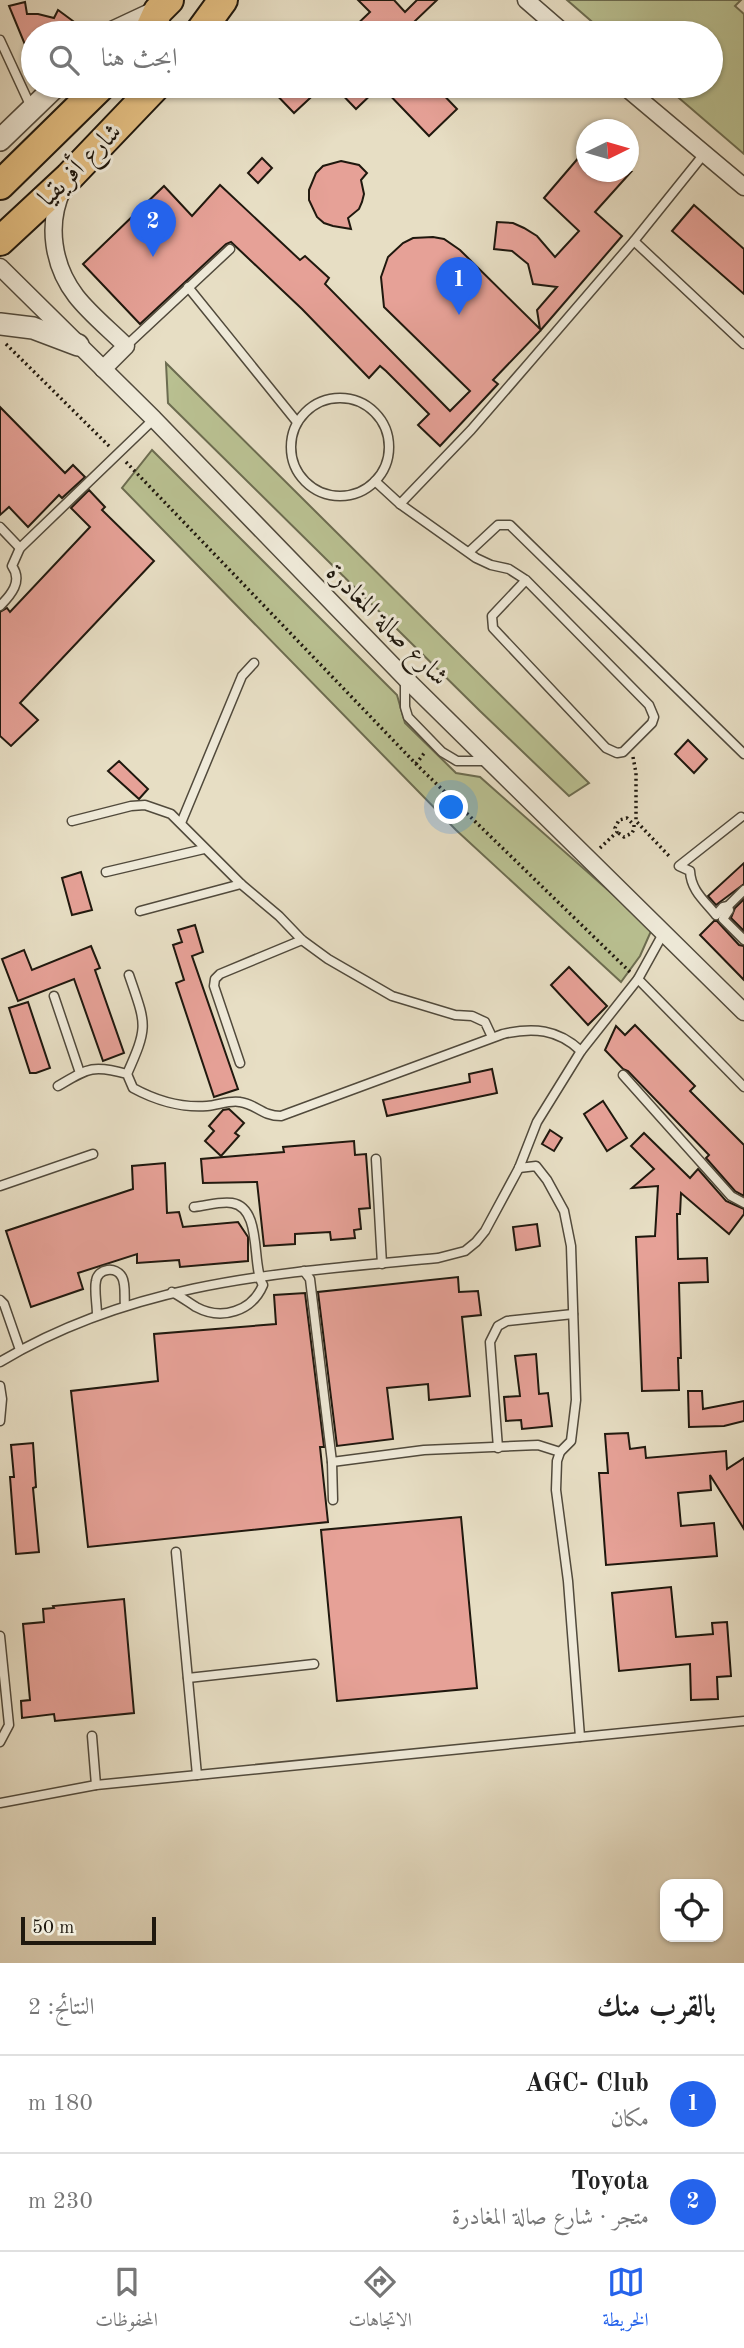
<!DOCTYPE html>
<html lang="ar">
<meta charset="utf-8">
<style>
:root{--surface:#fff;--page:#f6f6f6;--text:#222;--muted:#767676;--line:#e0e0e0;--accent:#2563eb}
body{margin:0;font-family:"Old Standard TT",Amiri,serif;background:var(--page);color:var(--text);direction:rtl}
.controls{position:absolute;right:21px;bottom:21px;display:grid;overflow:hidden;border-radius:14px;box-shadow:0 2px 5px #0004}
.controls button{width:63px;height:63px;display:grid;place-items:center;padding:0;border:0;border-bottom:2px solid var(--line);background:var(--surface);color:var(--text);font:35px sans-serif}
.compass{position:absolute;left:576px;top:119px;width:63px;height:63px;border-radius:50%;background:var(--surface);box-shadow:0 2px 5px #0004;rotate:85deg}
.scale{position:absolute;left:21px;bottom:18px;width:135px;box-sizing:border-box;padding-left:7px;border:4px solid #1f180e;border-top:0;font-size:19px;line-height:24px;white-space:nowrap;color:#1f180e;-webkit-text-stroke:5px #efead9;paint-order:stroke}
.you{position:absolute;left:452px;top:808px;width:24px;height:24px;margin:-18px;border:5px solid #fff;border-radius:50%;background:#1a73e8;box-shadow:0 0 0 10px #1a73e833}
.badge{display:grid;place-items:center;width:46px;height:46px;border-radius:50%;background:var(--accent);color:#fff;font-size:23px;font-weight:700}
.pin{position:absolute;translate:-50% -58px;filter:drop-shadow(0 2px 4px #0008)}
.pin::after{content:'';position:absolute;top:37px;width:24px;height:21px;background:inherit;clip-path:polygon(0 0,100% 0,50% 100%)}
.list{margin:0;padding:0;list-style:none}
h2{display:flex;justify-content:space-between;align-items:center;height:91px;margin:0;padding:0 28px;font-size:30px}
h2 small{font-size:23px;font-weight:400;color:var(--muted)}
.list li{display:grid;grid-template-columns:46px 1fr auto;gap:21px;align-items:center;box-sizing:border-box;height:98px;padding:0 28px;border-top:2px solid var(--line)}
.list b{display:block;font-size:26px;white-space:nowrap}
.list p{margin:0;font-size:23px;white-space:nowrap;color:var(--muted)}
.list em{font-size:23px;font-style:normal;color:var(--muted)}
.icon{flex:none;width:38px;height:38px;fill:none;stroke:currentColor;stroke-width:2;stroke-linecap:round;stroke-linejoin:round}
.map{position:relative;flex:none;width:744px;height:1963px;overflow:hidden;direction:ltr}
.search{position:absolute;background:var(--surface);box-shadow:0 2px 5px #0004;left:21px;right:21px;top:21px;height:77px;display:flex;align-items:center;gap:18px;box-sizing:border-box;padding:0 24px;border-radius:38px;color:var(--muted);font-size:26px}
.sheet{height:287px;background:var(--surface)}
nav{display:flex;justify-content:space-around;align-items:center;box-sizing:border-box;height:98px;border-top:2px solid var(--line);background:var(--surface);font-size:19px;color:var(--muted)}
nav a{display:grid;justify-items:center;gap:4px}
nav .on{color:var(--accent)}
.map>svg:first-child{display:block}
</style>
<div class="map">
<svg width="744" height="1963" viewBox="0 0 744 1963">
<rect width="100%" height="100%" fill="#e7dec4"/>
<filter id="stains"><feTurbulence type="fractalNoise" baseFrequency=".00286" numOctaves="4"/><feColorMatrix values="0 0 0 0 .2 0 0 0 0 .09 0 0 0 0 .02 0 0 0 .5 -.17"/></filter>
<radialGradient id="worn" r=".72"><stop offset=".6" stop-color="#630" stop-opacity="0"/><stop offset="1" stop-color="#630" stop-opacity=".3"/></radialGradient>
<g fill="#b9c091" stroke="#6c6c50" stroke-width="2">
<path d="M567,0H741L735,6L744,14V154L665,86H711V33H605Z"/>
<path d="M166,363L589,783L569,796L480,711L168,403Z"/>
<path d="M152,450L397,695L405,723L456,773L480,777L652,929L640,956L621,982L456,830L122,488Z"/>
</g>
<g fill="#e6a197" stroke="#1f180e" stroke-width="2">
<path d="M358,0H394L405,12L417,0H437L415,21L426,33H348L370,12Z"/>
<path d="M25,2L27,14H38L54,18L58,10L73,21L61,33H33V64L9,6Z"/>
<path d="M268,86H323L294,113Z"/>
<path d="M334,86H380L356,109Z"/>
<path d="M381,86H435L457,109L429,136Z"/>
<path d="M586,149V172H631L595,212L622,236L540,331L493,380L498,384L440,446L418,425L429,414L386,371L380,366L369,378L302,309L231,242L226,244L140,324L83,264L164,186L192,216L220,185L300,260L305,256L329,278L325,284L450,411L470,391L384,307L381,277L388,257L403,243L413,238L433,237L444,239L460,250L540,329L537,310L557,287L533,284L528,264L512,251L494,249L497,222L513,223L524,228L537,236L555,257L579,231L544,198Z"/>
<path d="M262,158L272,168L258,183L248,173Z"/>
<path d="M341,161L359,165L367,173L361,180L364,194L362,202L359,209L348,218L351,229L333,226L324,223L317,217L309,200V190L316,173L323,166Z"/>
<path d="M694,205L744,249V294L672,231Z"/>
<path d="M0,407L65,473L73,465L85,477L62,498L59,495L28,527L9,507L0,515Z"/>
<path d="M89,490L105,507L102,510L154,561L20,703L38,720L11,746L0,736V612L7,608L10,612L90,527L71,508Z"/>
<path d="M688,740L707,759L694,773L675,754Z"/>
<path d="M119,761L148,789L139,799L108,771Z"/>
<path d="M744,863V884L716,905L708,896Z"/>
<path d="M81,872L92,910L72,915L62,878Z"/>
<path d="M744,899V931L731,918L735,908Z"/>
<path d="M714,921H717L739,945L744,946V980L700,935Z"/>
<path d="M195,925L203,952L192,956L238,1089L214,1097L176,983L184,980L173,945L182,942L178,930Z"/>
<path d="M91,946L100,968L95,970L124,1053L103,1061L74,979L18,1001L2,959L24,950L32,970Z"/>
<path d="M569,967L607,1006L588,1025L551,985Z"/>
<path d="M28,1002L50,1068L36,1073H30L9,1008Z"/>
<path d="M635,1025L695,1086L690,1091L744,1145V1196L735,1191L706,1158L709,1155L628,1071L623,1069L605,1050L616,1026L625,1035Z"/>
<path d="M492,1069L497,1093L387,1116L383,1100L470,1082L469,1074Z"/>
<path d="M603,1101L627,1138L607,1151L584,1114Z"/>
<path d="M229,1109L244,1123L235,1133L239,1136L221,1156L205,1141L214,1131L209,1126L223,1110Z"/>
<path d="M550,1130L562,1138L554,1151L542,1144Z"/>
<path d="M644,1133L690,1178L698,1169L726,1201L744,1209V1214L729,1234L681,1193L680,1214H677L678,1259L707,1258L708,1282L679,1283L681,1358H678L679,1390L642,1391L636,1237L655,1236L658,1186L632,1188L654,1169L631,1146Z"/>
<path d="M354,1141L355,1155L366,1154L370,1208L359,1209L361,1229L354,1230L355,1238L331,1240L330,1232L295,1234V1244L264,1246L257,1182L203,1183L201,1159L284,1152L283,1147Z"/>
<path d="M165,1163L167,1213L179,1212L183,1227L238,1222L248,1237V1261L180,1267L179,1260L137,1263V1254L78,1273L83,1289L31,1307L6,1231L133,1189L132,1166Z"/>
<path d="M537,1224L540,1246L516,1250L513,1227Z"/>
<path d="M458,1277L459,1292L478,1291L481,1315L462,1317L470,1396L429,1400L428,1384L387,1388L393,1439L337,1446L318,1292Z"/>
<path d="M305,1293L324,1447H320L328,1522L88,1547L71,1391L158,1381L154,1334L276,1324L274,1295Z"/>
<path d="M536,1354L539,1394L548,1393L552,1426L522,1429L521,1420L506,1421L504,1397L520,1396L515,1356Z"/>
<path d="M688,1391H702L703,1409L744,1401V1421L724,1426L689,1427Z"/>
<path d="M628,1433L630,1449L645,1447L646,1458L726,1451L727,1469L744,1458V1529L710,1475L711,1490L678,1493L681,1526L714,1523L717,1556L606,1565L599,1473H608L605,1434Z"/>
<path d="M33,1443L36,1487L33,1488L39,1552L16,1554L10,1477H14L11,1445Z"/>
<path d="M461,1517L477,1688L337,1701L321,1530Z"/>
<path d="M671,1587L676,1637L713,1634L712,1623L727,1622L731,1676L717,1677L718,1699L691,1700L690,1664L619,1671L612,1593Z"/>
<path d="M124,1599L134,1713L55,1721L54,1714L22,1718L21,1701L30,1700L23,1624L44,1622L43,1609L54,1608L53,1606Z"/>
</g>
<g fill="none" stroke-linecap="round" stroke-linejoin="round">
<g stroke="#514a3c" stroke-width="11">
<g id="service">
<path d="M0,40L31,107"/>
<path d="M634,241L744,344"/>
<path d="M188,287L297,422"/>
<path d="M126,346L230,249"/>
<circle cx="340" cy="447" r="49"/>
<path d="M375,481L400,504L476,558L491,565L509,569L526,580L649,705L654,717L652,723L623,752L617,753L606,748L493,628L492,616L526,580"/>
<path d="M400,504L471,430L529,363L634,241L704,154"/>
<path d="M0,527L20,548"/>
<path d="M469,552L498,525H510L744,754"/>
<path d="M0,606C11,595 23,581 12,566L20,548L154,419"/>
<path d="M405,681V707L408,717L442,752L457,761H488"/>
<path d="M72,821L131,806L145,805L171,814L241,884L279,916L302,940L328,959L392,996L455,1015L472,1016L485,1022L492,1037"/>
<path d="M181,823L242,676L254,663"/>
<path d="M106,872L204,849"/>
<path d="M744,890L728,906L729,910L723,919L744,940"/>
<path d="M728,906L723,907L716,915C705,901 691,891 690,871L679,866L741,817"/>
<path d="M140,911L241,884"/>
<path d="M638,979L744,1087"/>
<path d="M54,996L80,1073"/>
<path d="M240,1063L214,986L215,979L220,974L302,940"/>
<path d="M127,1074C149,1025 146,1025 129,975"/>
<path d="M623,1075L731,1196L744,1203"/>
<path d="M58,1086C87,1069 92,1064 127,1074L133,1088C155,1100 182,1108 207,1106C218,1105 230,1100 240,1102C256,1104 262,1116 281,1116L503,1034C533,1027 558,1029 581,1051"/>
<path d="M376,1159L382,1264"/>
<path d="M519,1168L536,1166L547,1180L564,1211L571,1246L576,1400L571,1441L560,1452L557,1461L556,1490L568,1581L580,1737"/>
<path d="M0,1186L93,1154"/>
<path d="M304,1271L310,1279L332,1462L333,1500"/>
<path d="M172,1292C180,1296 188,1302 196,1307C222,1321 252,1311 263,1285C251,1266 263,1208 232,1203C220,1201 206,1206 194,1207"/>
<path d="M0,1300L4,1304L20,1350"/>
<path d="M97,1315C97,1304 94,1290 96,1281C98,1268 116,1266 122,1277C126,1284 124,1297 125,1305"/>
<path d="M0,1362C137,1280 283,1273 438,1258L465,1251L476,1242L485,1231L519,1168L537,1122L581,1051L638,979L664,932"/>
<path d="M0,1386L2,1399L0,1421"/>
<path d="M498,1448L490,1342L498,1326L507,1321L573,1314"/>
<path d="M332,1462L424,1450L538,1445L560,1452"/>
<path d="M176,1552L197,1775"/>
<path d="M0,1636L9,1725L0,1742"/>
<path d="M188,1678L314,1664"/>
<path d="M92,1736L96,1785"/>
<path d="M0,1803L96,1785L744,1721"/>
</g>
</g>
<g stroke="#514a3c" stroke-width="19">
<g id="minor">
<path d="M526,0L564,33"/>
<path d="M624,86L744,187"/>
<path d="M63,189C46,224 53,266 76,296C90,314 110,330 126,346L103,369"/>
<path d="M0,267L154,419L405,678L744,1012"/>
</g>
</g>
<g stroke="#514a3c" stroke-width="24">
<g id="tertiary">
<path d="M111,33L158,11"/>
<path d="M0,140L56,86"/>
<path d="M0,324L33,328L78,345"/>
</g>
</g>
<g stroke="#1f180e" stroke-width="32">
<g id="trunk">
<path d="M148,33L158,11L169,0"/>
<path d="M199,33L223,0"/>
<path d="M0,185L101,86"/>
<path d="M0,241L69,177L156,86"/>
</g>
</g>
<g stroke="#1f180e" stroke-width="3.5" stroke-dasharray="2 3.5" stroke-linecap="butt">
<path d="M6,344L110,447"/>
<path d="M126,462L416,764L630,972"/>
<path d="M633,757L636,773V821L670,857"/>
<path d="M416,764L425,752"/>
<path d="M600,848L617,832L615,828L619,820L627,818L634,825V829L632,833L624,837L617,832"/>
</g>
<use href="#service" stroke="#efead9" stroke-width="8"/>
<use href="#minor" stroke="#efead9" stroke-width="16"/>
<use href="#tertiary" stroke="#efead9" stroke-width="21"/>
<use href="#trunk" stroke="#e4bf82" stroke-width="28"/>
</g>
<g text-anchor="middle" stroke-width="6" stroke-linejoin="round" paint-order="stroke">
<g font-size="26" fill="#1f180e" stroke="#efead9">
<text transform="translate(79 164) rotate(-45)" y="9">شارع أفريقيا</text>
<text transform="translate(388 624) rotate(45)" y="9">شارع صالة المغادرة</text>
</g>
</g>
<rect width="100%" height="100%" filter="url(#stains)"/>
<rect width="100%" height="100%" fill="url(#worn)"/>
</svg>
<div class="controls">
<button><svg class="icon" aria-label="locate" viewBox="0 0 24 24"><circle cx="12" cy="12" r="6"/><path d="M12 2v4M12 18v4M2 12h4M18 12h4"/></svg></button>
</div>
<svg class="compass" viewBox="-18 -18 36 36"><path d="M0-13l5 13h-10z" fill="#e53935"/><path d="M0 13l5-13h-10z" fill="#767676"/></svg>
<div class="scale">50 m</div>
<div class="you"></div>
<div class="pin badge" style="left:459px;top:315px">1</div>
<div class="pin badge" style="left:153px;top:257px">2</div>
<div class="search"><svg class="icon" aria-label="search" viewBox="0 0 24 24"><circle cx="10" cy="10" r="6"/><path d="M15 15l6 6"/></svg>ابحث هنا</div>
</div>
<section class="sheet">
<h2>بالقرب منك<small>النتائج: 2</small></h2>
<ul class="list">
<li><span class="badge">1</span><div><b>AGC- Club</b><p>مكان</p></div><em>180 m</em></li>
<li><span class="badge">2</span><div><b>Toyota</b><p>متجر · شارع صالة المغادرة</p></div><em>230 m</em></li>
</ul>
</section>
<nav>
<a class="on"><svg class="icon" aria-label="map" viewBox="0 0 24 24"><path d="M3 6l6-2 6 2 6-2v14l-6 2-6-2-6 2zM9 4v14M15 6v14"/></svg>الخريطة</a>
<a><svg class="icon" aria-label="directions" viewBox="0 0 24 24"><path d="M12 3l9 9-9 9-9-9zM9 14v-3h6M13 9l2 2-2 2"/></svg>الاتجاهات</a>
<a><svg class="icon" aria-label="saved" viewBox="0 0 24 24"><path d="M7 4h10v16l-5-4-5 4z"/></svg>المحفوظات</a>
</nav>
